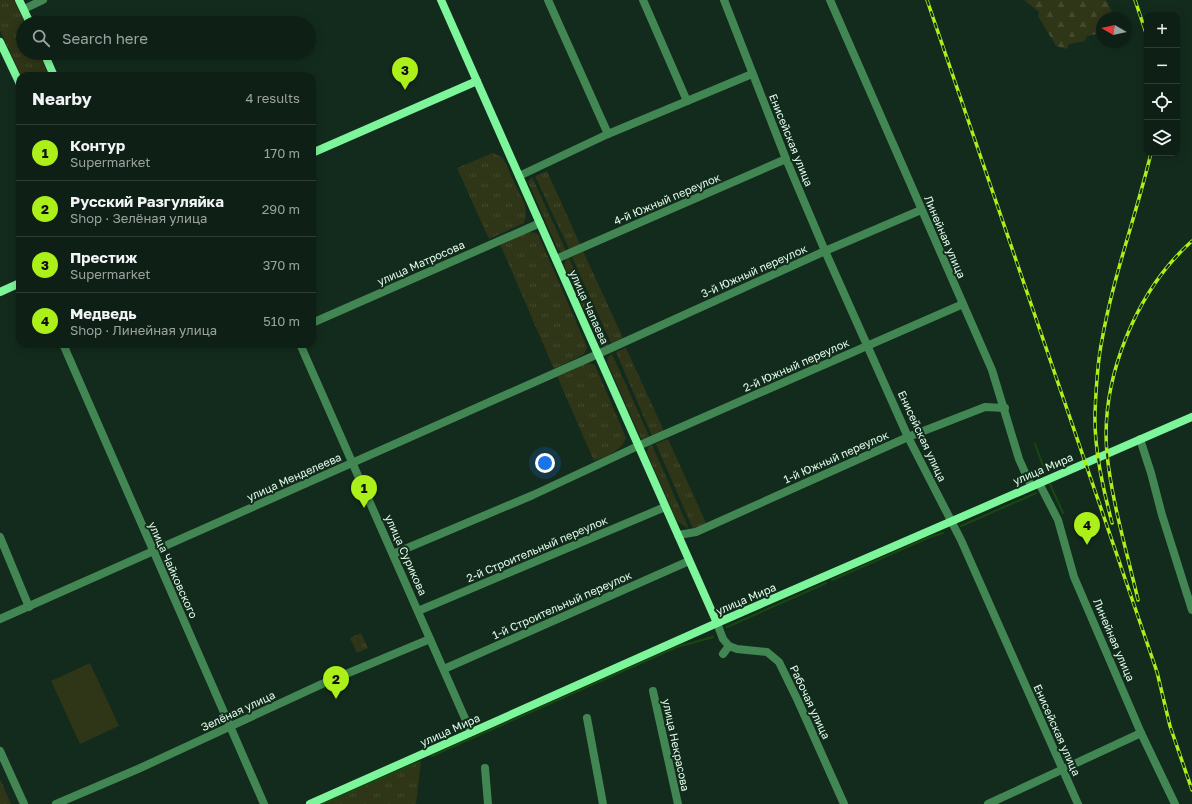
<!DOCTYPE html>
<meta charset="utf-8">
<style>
:root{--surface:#0e2016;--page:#17281f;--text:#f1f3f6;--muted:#9ba3a1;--line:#2e3e35;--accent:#abf019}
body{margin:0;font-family:"Golos Text",sans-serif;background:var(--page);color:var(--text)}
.controls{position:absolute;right:12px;top:12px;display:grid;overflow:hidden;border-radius:8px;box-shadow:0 2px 10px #0003}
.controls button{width:36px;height:36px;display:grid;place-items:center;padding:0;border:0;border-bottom:1px solid var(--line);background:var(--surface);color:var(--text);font:20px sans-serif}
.compass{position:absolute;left:1096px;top:12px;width:36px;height:36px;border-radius:50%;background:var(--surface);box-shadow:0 2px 10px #0003;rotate:279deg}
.you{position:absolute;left:545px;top:463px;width:14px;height:14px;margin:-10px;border:3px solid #fff;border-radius:50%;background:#1a73e8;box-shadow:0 0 0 6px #1a73e833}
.badge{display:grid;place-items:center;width:26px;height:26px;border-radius:50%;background:var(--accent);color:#111;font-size:13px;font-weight:700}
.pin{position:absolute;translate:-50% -33px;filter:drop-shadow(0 1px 2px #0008)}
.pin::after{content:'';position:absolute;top:21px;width:14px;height:12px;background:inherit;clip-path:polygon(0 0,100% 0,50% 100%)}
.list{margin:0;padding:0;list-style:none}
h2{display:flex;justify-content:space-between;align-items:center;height:52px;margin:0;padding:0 16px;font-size:17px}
h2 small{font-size:13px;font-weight:400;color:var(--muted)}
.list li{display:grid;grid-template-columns:26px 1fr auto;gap:12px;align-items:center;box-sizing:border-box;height:56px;padding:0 16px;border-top:1px solid var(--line)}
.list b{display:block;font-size:15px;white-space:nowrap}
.list p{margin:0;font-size:13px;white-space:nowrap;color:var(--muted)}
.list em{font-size:13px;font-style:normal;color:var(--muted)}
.icon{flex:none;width:22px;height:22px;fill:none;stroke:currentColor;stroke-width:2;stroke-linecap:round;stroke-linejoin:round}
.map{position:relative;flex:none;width:1192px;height:804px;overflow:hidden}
.search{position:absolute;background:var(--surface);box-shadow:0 2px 10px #0003;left:16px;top:16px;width:300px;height:44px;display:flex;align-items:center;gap:10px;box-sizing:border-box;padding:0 14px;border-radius:22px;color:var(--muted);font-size:15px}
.panel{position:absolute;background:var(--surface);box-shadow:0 2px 10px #0003;left:16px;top:72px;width:300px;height:276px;border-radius:12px}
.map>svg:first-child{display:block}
</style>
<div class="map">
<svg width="1192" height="804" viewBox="0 0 1192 804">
<defs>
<pattern id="grass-tufts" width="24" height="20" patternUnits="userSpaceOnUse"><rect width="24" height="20" fill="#2f3517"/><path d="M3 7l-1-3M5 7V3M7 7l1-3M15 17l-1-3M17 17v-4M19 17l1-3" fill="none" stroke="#43492e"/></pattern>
<pattern id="forest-firs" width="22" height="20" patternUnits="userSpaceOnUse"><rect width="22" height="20" fill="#2f3517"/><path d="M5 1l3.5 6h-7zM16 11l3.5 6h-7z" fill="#43492e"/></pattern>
</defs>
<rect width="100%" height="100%" fill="#132b1d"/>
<g fill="url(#grass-tufts)">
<path d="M0,0H14L25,23H23V53H39L49,76H21L0,30Z"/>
<path d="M493,153L503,158L525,205L526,216L524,223L489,239L457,168Z"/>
<path d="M547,171L580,244L569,249L535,176Z"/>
<path d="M532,177L566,251L561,252L558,250L528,182Z"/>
<path d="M531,232L538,234L587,347L584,354L554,369L500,244L525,233Z"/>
<path d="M583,251L623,338L611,343L572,257Z"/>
<path d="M569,258L608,345L604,346L599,343L564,265L566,260Z"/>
<path d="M626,348L664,431L652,436L616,352Z"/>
<path d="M612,354L650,438L644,440L641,439L607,362L608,357Z"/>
<path d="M590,363L595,365L626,438C621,451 607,456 594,461L557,376L583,365Z"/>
<path d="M668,439L706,523L693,529L656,444Z"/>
<path d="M652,445L689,529L677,521L647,453L648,447Z"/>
<path d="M361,633L368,648L357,653L350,638Z"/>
<path d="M421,761L416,804H322Z"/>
<path d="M0,779L11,804H0Z"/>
</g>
<path fill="url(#forest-firs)" d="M1024,0H1106L1115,18H1102V33L1087,36L1085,41L1069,44L1067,49L1056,46L1038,16L1039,12Z"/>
<path fill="#2f3517" d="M90,663L119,726L80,744L51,681Z"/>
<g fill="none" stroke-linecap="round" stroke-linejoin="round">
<g stroke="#18480f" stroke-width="2">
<path d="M1035,444L1045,471"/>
<path d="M1050,484L1063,513"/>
<path d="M961,526L1036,493"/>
<path d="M832,580L930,537L943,533"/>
<path d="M727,627L826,583"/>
<path d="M432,756L677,647L713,637"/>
<path d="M323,804L419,762"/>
</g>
<g stroke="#428753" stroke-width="8">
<path d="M548,0L608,134"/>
<path d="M643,0L687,101"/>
<path d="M724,0L786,159L825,251L908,437L961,540L1078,804"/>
<path d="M830,0L992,370L1019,459L1031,486"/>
<path d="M24,9L43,0"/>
<path d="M519,176L608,134L752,74"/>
<path d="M556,259L786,159"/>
<path d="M312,323L540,223"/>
<path d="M63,344L264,804"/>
<path d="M300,344L471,732"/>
<path d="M1140,439L1151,473L1162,515L1192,610"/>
<path d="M1039,483L1058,520L1074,577L1141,733L1175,804"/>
<path d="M678,535L696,532L908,437L985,407L1005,408"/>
<path d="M0,537L29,607"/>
<path d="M393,554L533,495L638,446L963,304"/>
<path d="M418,611L665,507"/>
<path d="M0,619L598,354L825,251L921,210"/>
<path d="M717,623L723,639L729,646L737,649L767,652L779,662L798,701L844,804"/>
<path d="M723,654L729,646"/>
<path d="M444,669L689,561"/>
<path d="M653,691L678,804"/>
<path d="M587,718L603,804"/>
<path d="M0,751L24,804"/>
<path d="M485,768L488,804"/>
<path d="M56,804L138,769L322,684L430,639"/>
<path d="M988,804L1141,733"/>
</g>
<g stroke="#7df69b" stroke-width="8">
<path d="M19,0L30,23"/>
<path d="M441,0L717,623"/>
<path d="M0,42L20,84"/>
<path d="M44,53L54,76"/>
<path d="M312,153L477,81"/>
<path d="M0,292L20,283"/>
<path d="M310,804L717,623L1192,417"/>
</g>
<g stroke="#abf019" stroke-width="3.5">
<g id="rail">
<path d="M927,0L1157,672L1170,726L1192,790"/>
<path d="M1135,0L1147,36"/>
<path d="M1112,523C1103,488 1094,449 1095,413C1096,389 1097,364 1102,340C1113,277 1136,216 1151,153"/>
<path d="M1138,600C1127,552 1112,503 1107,454C1100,379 1136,291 1192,241"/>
</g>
</g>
<use href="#rail" stroke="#132b1d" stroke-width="2" stroke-dasharray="6" stroke-linecap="butt"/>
</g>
<g text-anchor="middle" stroke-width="4" stroke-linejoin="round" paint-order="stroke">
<g font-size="11" fill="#e0fde9" stroke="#132b1d">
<text transform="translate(791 140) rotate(68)" y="4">Енисейская улица</text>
<text transform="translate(667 199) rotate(-23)" y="4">4-й Южный переулок</text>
<text transform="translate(945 237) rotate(67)" y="4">Линейная улица</text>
<text transform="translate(421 263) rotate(-24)" y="4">улица Матросова</text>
<text transform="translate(754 271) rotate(-24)" y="4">3-й Южный переулок</text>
<text transform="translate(589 307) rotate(66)" y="4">улица Чапаева</text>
<text transform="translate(796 365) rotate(-24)" y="4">2-й Южный переулок</text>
<text transform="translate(922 436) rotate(65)" y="4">Енисейская улица</text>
<text transform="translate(836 457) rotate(-24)" y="4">1-й Южный переулок</text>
<text transform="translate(1043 469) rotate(-23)" y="4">улица Мира</text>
<text transform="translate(294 477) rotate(-24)" y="4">улица Менделеева</text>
<text transform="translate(537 549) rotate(-23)" y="4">2-й Строительный переулок</text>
<text transform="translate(406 555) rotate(66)" y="4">улица Сурикова</text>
<text transform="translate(173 570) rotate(66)" y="4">улица Чайковского</text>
<text transform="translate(746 599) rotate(-23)" y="4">улица Мира</text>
<text transform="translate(562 605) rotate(-24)" y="4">1-й Строительный переулок</text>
<text transform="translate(1114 640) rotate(67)" y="4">Линейная улица</text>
<text transform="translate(810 702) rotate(65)" y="4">Рабочая улица</text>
<text transform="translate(238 711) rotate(-25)" y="4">Зелёная улица</text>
<text transform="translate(450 730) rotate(-24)" y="4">улица Мира</text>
<text transform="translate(1057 730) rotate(66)" y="4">Енисейская улица</text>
<text transform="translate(676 745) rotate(78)" y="4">улица Некрасова</text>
</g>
</g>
</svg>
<div class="controls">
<button>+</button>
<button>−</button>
<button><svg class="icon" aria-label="locate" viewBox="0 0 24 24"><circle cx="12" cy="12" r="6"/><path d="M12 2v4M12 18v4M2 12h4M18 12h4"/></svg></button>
<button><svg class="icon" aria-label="layers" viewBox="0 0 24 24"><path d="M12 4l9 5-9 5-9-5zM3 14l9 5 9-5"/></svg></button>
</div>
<svg class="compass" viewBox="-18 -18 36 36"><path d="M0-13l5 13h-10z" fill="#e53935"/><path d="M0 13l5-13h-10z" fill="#9ba3a1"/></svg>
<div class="you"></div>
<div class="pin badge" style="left:364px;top:508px">1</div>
<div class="pin badge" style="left:336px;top:699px">2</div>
<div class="pin badge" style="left:405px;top:90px">3</div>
<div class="pin badge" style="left:1087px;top:545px">4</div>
<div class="search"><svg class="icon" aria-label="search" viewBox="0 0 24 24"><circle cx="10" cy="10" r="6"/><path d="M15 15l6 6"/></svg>Search here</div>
<section class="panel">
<h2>Nearby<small>4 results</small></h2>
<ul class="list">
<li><span class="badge">1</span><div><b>Контур</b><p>Supermarket</p></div><em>170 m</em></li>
<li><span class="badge">2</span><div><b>Русский Разгуляйка</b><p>Shop · Зелёная улица</p></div><em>290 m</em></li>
<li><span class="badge">3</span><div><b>Престиж</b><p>Supermarket</p></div><em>370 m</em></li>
<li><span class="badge">4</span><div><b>Медведь</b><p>Shop · Линейная улица</p></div><em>510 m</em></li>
</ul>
</section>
</div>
